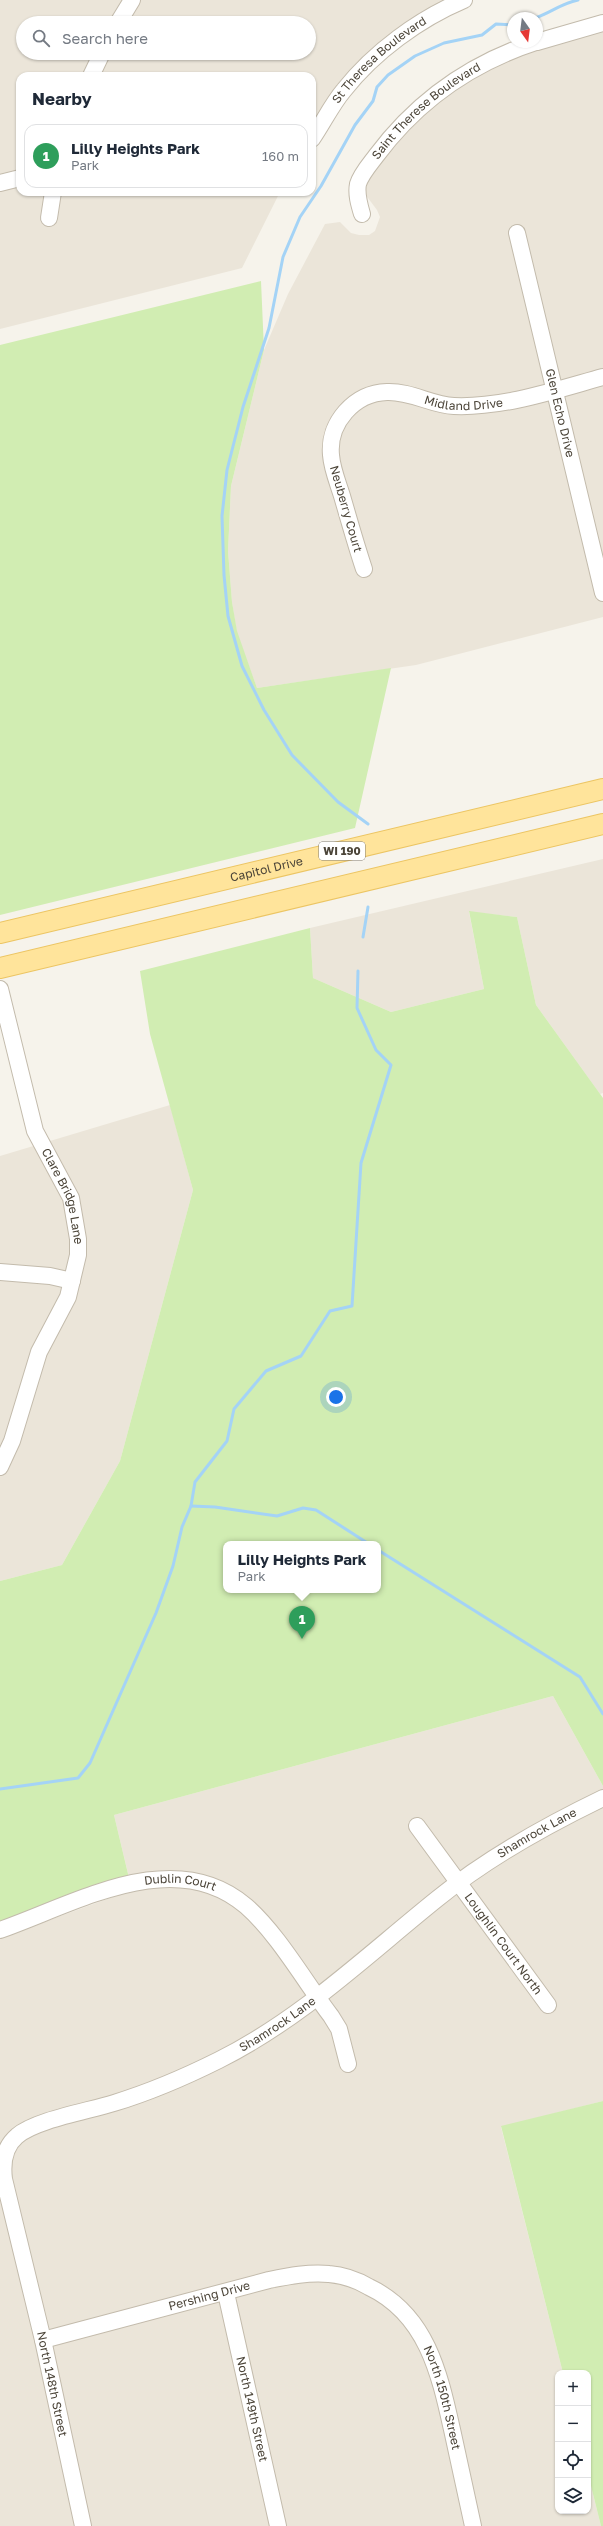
<!DOCTYPE html>
<meta charset="utf-8">
<style>
:root{--surface:#fff;--page:#f6f6f7;--text:#1f2937;--muted:#747a83;--line:#e0e1e3;--accent:#2563eb}
body{margin:0;font-family:"Golos Text",sans-serif;background:var(--page);color:var(--text)}
.controls{position:absolute;right:12px;bottom:12px;display:grid;overflow:hidden;border-radius:8px;box-shadow:0 1px 3px #0004}
.controls button{width:36px;height:36px;display:grid;place-items:center;padding:0;border:0;border-bottom:1px solid var(--line);background:var(--surface);color:var(--text);font:20px sans-serif}
.compass{position:absolute;left:507px;top:12px;width:36px;height:36px;border-radius:50%;background:var(--surface);box-shadow:0 1px 3px #0004;rotate:166deg}
.you{position:absolute;left:336px;top:1397px;width:14px;height:14px;margin:-10px;border:3px solid #fff;border-radius:50%;background:#1a73e8;box-shadow:0 0 0 6px #1a73e833}
.badge{display:grid;place-items:center;width:26px;height:26px;border-radius:50%;background:var(--accent);color:#fff;font-size:13px;font-weight:700}
.pin{position:absolute;translate:-50% -33px;filter:drop-shadow(0 1px 2px #0008)}
.pin::after{content:'';position:absolute;top:21px;width:14px;height:12px;background:inherit;clip-path:polygon(0 0,100% 0,50% 100%)}
.popup{position:absolute;left:223px;top:1541px;width:158px;height:52px;box-sizing:border-box;display:grid;place-content:center;border-radius:8px;background:var(--surface);filter:drop-shadow(0 1px 3px #0005);font-size:13px;white-space:nowrap;color:var(--muted)}
.popup b{font-size:15px;color:var(--text)}
.popup::after{content:'';position:absolute;left:50%;top:100%;margin-left:-8px;border:8px solid transparent;border-top-color:var(--surface)}
.list{margin:0;padding:0;list-style:none}
h2{display:flex;justify-content:space-between;align-items:center;height:52px;margin:0;padding:0 16px;font-size:17px}
h2 small{font-size:13px;font-weight:400;color:var(--muted)}
.list li{display:grid;grid-template-columns:26px 1fr auto;gap:12px;align-items:center;box-sizing:border-box;height:64px;margin:0 8px 8px;padding:0 8px;border:1px solid var(--line);border-radius:12px}
.list b{display:block;font-size:15px;white-space:nowrap}
.list p{margin:0;font-size:13px;white-space:nowrap;color:var(--muted)}
.list em{font-size:13px;font-style:normal;color:var(--muted)}
.icon{flex:none;width:22px;height:22px;fill:none;stroke:currentColor;stroke-width:2;stroke-linecap:round;stroke-linejoin:round}
.map{position:relative;flex:none;width:603px;height:2526px;overflow:hidden}
.search{position:absolute;background:var(--surface);box-shadow:0 1px 3px #0004;left:16px;top:16px;width:300px;height:44px;display:flex;align-items:center;gap:10px;box-sizing:border-box;padding:0 14px;border-radius:22px;color:var(--muted);font-size:15px}
.panel{position:absolute;background:var(--surface);box-shadow:0 1px 3px #0004;left:16px;top:72px;width:300px;height:124px;border-radius:12px}
.map>svg:first-child{display:block}
</style>
<div class="map">
<svg width="603" height="2526" viewBox="0 0 603 2526">
<rect width="100%" height="100%" fill="#f6f3eb"/>
<g fill="#ebe5d9" fill-rule="evenodd">
<path d="M0,0H454L430,12L312,130V76H20V192H280L242,268L0,329ZM23,23H309V53H23Z"/>
<path d="M603,31V617L416,665L257,688L237,634L232,602L228,551L231,486L264,350L288,294L325,224L340,222L351,233L359,235H369L375,231L380,217L377,210L365,194V184L397,139L426,110L474,76L508,59Z"/>
<path d="M603,859V1093L600,1094L536,1005L517,917L469,912L484,989L391,1012L313,978L310,928Z"/>
<path d="M170,1105L193,1190L120,1461L62,1565L0,1581V1156Z"/>
<path d="M553,1696L603,1786V2101L501,2127L563,2373H558V2511H588V2474L601,2526H0V1938L132,1890L114,1815Z"/>
</g>
<g fill="#d1edb2" fill-rule="evenodd">
<path d="M261,281L264,350L231,486L228,551L232,602L237,631L257,688L391,668L355,828L0,915V345Z"/>
<path d="M469,911L517,917L536,1005L603,1098V1786L553,1696L114,1815L129,1878L0,1925V1581L62,1565L120,1461L193,1190L150,1034L140,971L310,928L313,978L391,1012L484,989ZM226,1544H378V1590H226Z"/>
<path d="M603,2101V2526H601L588,2474V2373H563L501,2126Z"/>
</g>
<g fill="none" stroke-linecap="round" stroke-linejoin="round">
<g stroke="#a4d3f6" stroke-width="3">
<path d="M535,18C552,12 560,4 578,0"/>
<path d="M368,824L338,802L292,755L264,710L242,666L228,616L224,575L222,516L227,470L243,407L269,328L283,257L300,217L321,186L355,125L373,101L377,87L388,75L415,56L444,43L482,35L496,24L513,25"/>
<path d="M363,937L368,907"/>
<path d="M191,1506L215,1507L277,1516L303,1508L316,1510L369,1544"/>
<path d="M378,1550L580,1677L603,1714"/>
<path d="M0,1789L78,1778L90,1763L156,1613L173,1566L182,1527L191,1506L195,1482L227,1441L234,1409L266,1371L301,1356L330,1311L352,1306L361,1163L391,1065L376,1050L357,1008L358,971"/>
</g>
<g stroke="#c3bbac" stroke-width="18">
<g id="minor">
<path d="M118,23L132,0"/>
<path d="M537,42L603,23"/>
<path d="M91,76L102,53"/>
<path id="s1" d="M312,139C323,123 332,104 344,90C374,52 419,19 464,0"/>
<path d="M0,183L20,178"/>
<path id="s2" d="M362,214C359,204 356,194 358,184C361,174 370,164 376,156C417,101 471,63 536,42"/>
<path d="M49,218L53,192"/>
<path id="s3" d="M517,233L603,593"/>
<path id="s4" d="M364,569C356,545 349,520 342,496C338,483 332,469 331,455C328,423 354,393 387,392C411,391 431,405 454,406C503,408 556,390 603,377"/>
<path id="s5" d="M0,989L35,1131L71,1198L78,1239V1255L68,1297L39,1352L12,1441L0,1467"/>
<path d="M0,1272L50,1276L72,1281"/>
<path id="s6" d="M417,1826L548,2005"/>
<path id="s7" d="M0,1930C75,1904 174,1844 246,1906C278,1934 305,1982 331,2016L339,2029L348,2064"/>
<path id="s8" d="M226,2293L278,2526"/>
<path id="s9" d="M43,2340L269,2280C289,2276 309,2272 329,2274C343,2275 357,2280 369,2287C428,2315 440,2376 453,2434C460,2465 466,2495 473,2526"/>
<path id="s10" d="M83,2526L43,2340L4,2179C2,2163 4,2147 17,2136C35,2120 89,2111 114,2103C150,2092 185,2077 219,2060C301,2019 366,1956 437,1899C487,1858 545,1826 603,1798"/>
</g>
</g>
<g stroke="#ecc563" stroke-width="22">
<g id="major">
<path id="s11" d="M0,933L603,789"/>
<path d="M0,968L603,824"/>
</g>
</g>
<use href="#minor" stroke="#fff" stroke-width="16"/>
<use href="#major" stroke="#ffe49b" stroke-width="20"/>
</g>
<g text-anchor="middle" stroke-width="3.5" stroke-linejoin="round" paint-order="stroke">
<rect fill="#fff" stroke="#817c74" stroke-width="1" x="319" y="842" width="46" height="18" rx="3"/>
<g font-size="11" font-weight="bold" fill="#4b4438">
<text x="342" y="855">WI 190</text>
</g>
<g font-size="12" fill="#4b4438" stroke="#fff">
<text dy="4" stroke="none"><textPath href="#s1" startOffset="105">St Theresa Boulevard</textPath></text>
<text dy="4" stroke="none"><textPath href="#s2" startOffset="132">Saint Therese Boulevard</textPath></text>
<text dy="4" stroke="none"><textPath href="#s4" startOffset="291">Midland Drive</textPath></text>
<text dy="4" stroke="none"><textPath href="#s3" startOffset="185">Glen Echo Drive</textPath></text>
<text transform="translate(346 509) rotate(74)" y="4">Neuberry Court</text>
<text dy="4" stroke="none"><textPath href="#s11" startOffset="274">Capitol Drive</textPath></text>
<text dy="4" stroke="none"><textPath href="#s5" startOffset="218">Clare Bridge Lane</textPath></text>
<text dy="4" stroke="none"><textPath href="#s10" startOffset="1011">Shamrock Lane</textPath></text>
<text dy="4" stroke="none"><textPath href="#s7" startOffset="189">Dublin Court</textPath></text>
<text dy="4" stroke="none"><textPath href="#s6" startOffset="146">Loughlin Court North</textPath></text>
<text dy="4" stroke="none"><textPath href="#s10" startOffset="688">Shamrock Lane</textPath></text>
<text dy="4" stroke="none"><textPath href="#s9" startOffset="172">Pershing Drive</textPath></text>
<text transform="translate(52 2384) rotate(78)" y="4">North 148th Street</text>
<text dy="4" stroke="none"><textPath href="#s9" startOffset="475">North 150th Street</textPath></text>
<text dy="4" stroke="none"><textPath href="#s8" startOffset="119">North 149th Street</textPath></text>
</g>
</g>
</svg>
<div class="controls">
<button>+</button>
<button>−</button>
<button><svg class="icon" aria-label="locate" viewBox="0 0 24 24"><circle cx="12" cy="12" r="6"/><path d="M12 2v4M12 18v4M2 12h4M18 12h4"/></svg></button>
<button><svg class="icon" aria-label="layers" viewBox="0 0 24 24"><path d="M12 4l9 5-9 5-9-5zM3 14l9 5 9-5"/></svg></button>
</div>
<svg class="compass" viewBox="-18 -18 36 36"><path d="M0-13l5 13h-10z" fill="#e53935"/><path d="M0 13l5-13h-10z" fill="#747a83"/></svg>
<div class="you"></div>
<div class="pin badge" style="left:302px;top:1639px;background:#2e9e5b">1</div>
<div class="popup"><b>Lilly Heights Park</b>Park</div>
<div class="search"><svg class="icon" aria-label="search" viewBox="0 0 24 24"><circle cx="10" cy="10" r="6"/><path d="M15 15l6 6"/></svg>Search here</div>
<section class="panel">
<h2>Nearby<small></small></h2>
<ul class="list">
<li><span class="badge" style="background:#2e9e5b">1</span><div><b>Lilly Heights Park</b><p>Park</p></div><em>160 m</em></li>
</ul>
</section>
</div>
